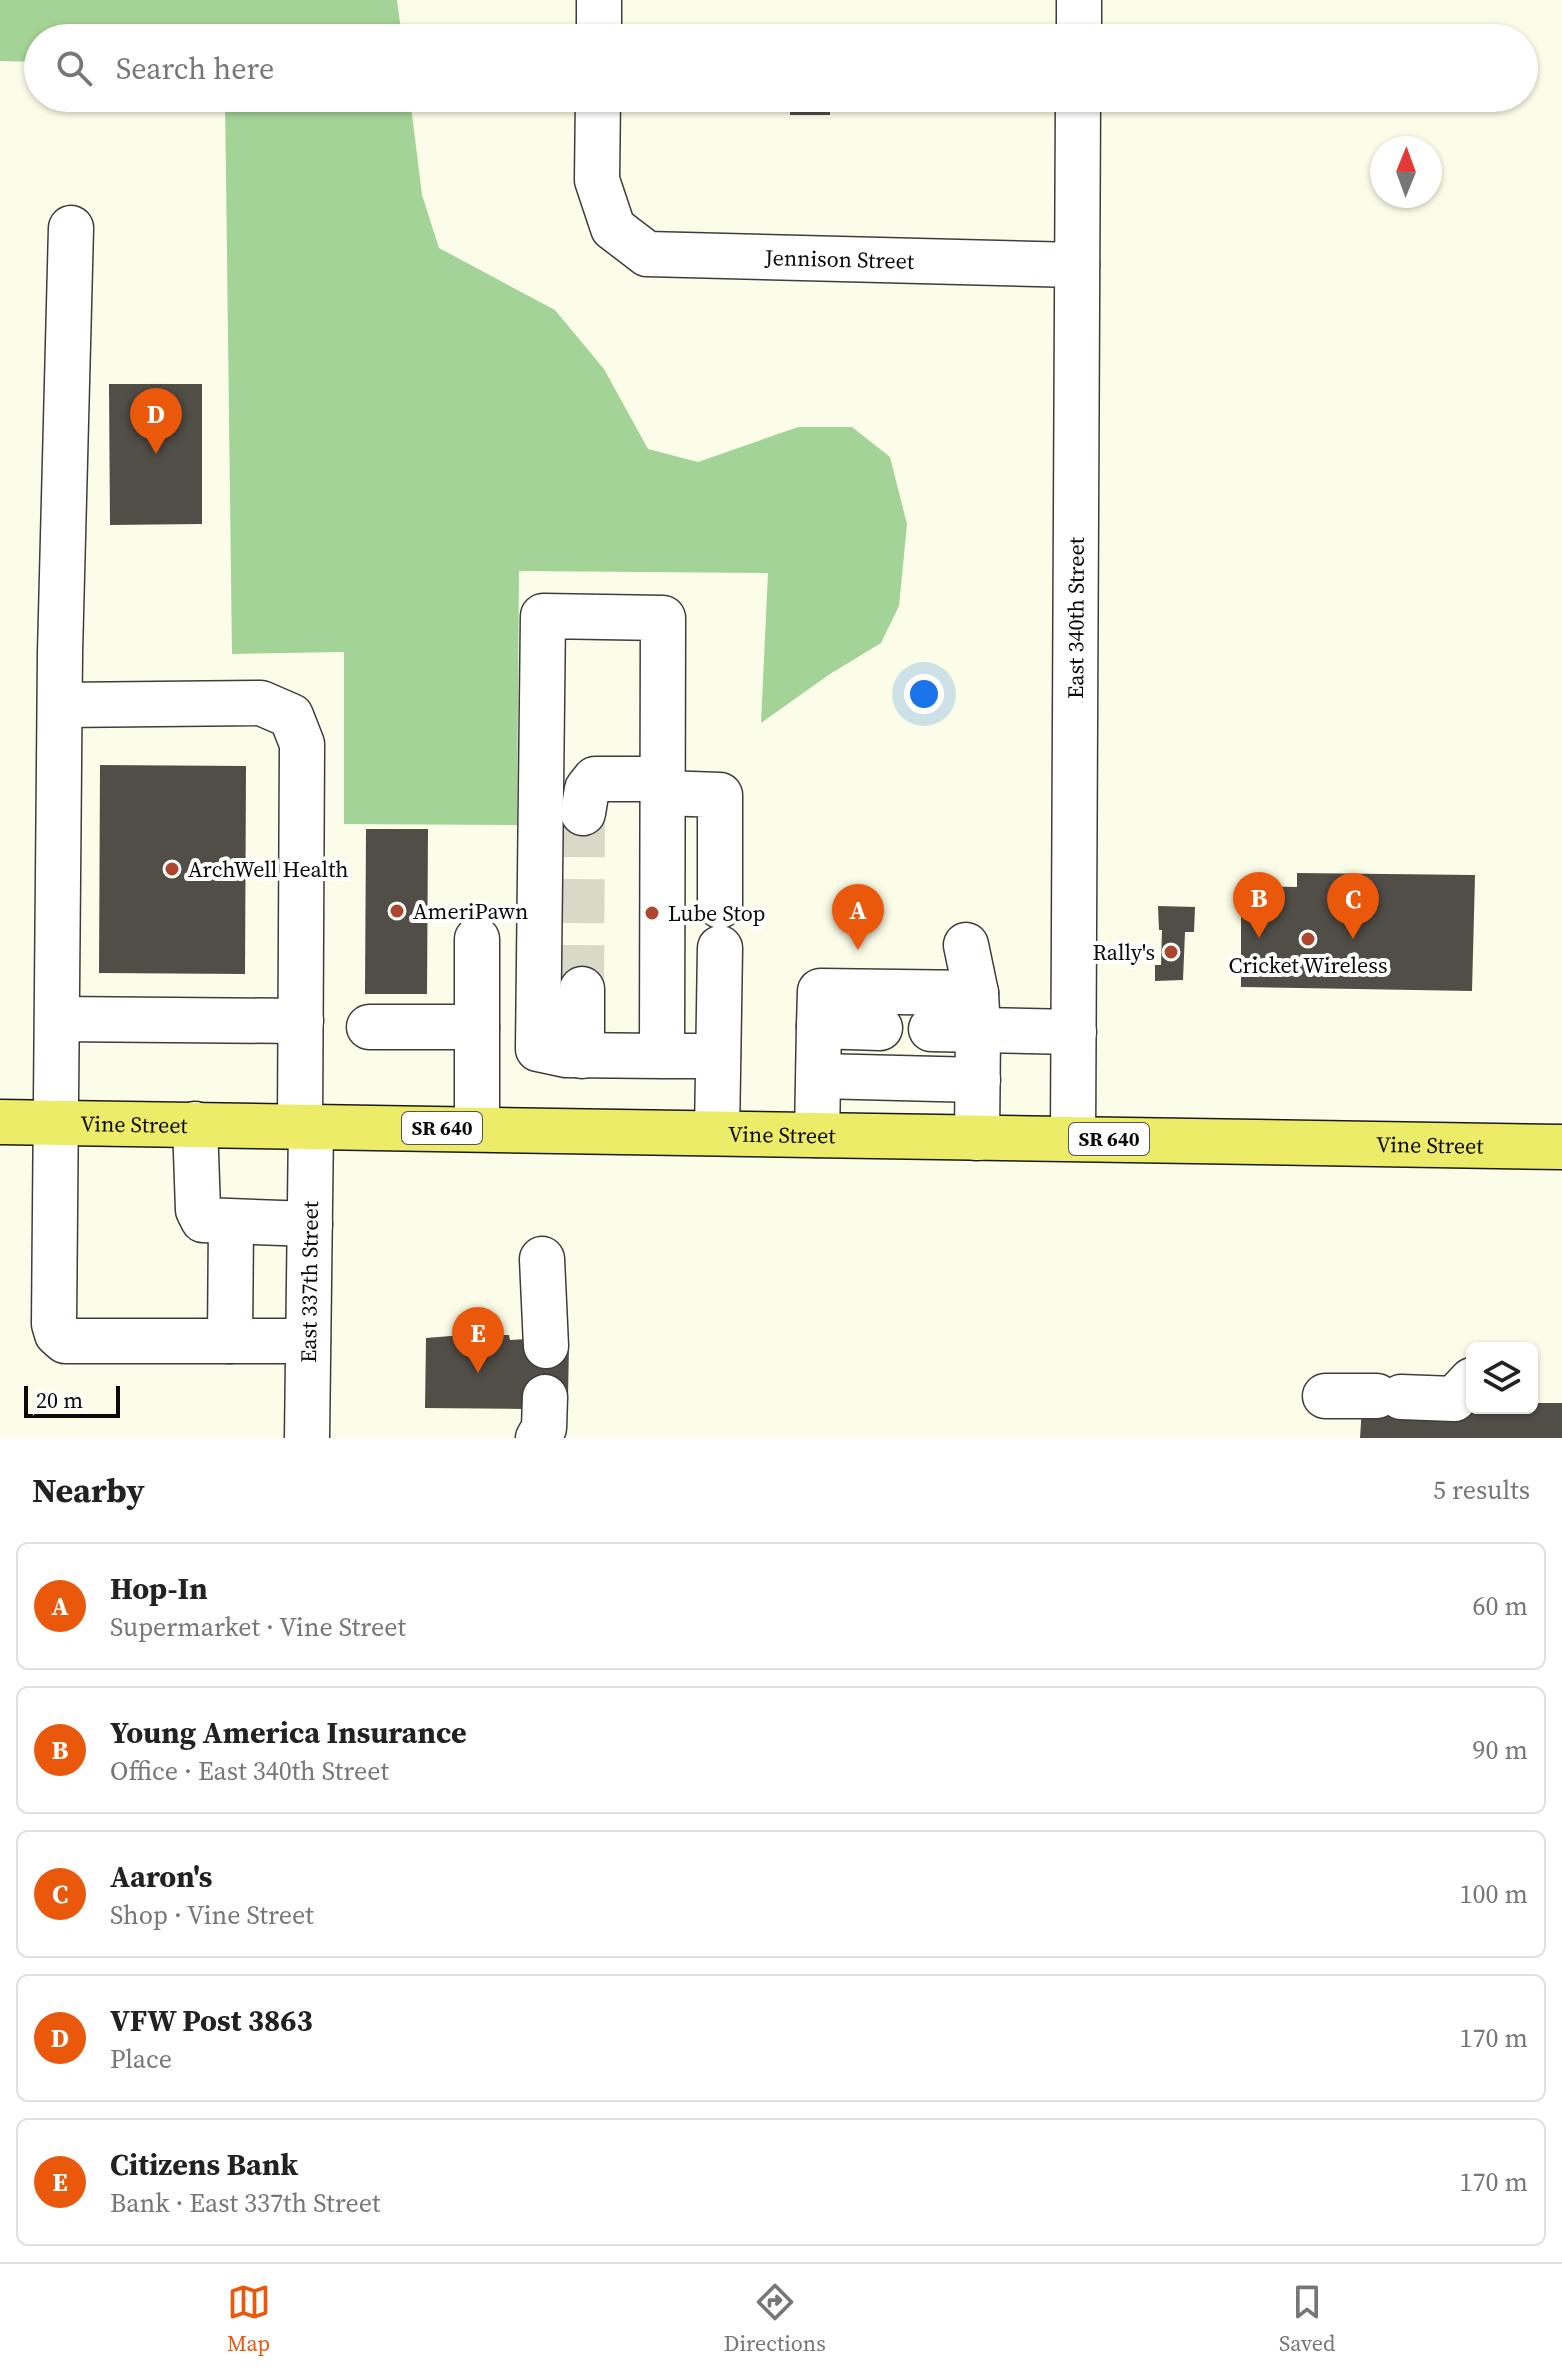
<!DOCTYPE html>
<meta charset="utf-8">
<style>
:root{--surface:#fff;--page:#f2f2f2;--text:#222;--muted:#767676;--line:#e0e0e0;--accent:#ea580c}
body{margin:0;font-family:"Source Serif 4",serif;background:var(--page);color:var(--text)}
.controls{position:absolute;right:24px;bottom:24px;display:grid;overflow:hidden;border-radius:12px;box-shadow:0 2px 6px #0004}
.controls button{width:72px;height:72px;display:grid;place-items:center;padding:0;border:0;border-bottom:2px solid var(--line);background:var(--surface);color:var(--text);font:40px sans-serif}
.compass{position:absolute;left:1370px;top:136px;width:72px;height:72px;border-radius:50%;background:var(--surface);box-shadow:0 2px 6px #0004;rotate:1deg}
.scale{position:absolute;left:24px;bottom:20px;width:96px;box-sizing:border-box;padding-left:8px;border:4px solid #0a0a0a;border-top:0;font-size:22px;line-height:28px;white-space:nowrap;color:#0a0a0a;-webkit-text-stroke:6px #fff;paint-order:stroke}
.you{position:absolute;left:924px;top:694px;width:28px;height:28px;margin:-20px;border:6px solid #fff;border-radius:50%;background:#1a73e8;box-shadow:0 0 0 12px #1a73e833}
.badge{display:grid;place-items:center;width:52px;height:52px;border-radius:50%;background:var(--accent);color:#fff;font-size:26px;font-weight:700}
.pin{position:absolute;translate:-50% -66px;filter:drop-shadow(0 2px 4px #0008)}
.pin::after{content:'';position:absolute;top:42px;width:28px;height:24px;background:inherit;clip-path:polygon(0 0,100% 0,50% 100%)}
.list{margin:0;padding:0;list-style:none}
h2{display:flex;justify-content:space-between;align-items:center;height:104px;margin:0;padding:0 32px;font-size:34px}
h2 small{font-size:26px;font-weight:400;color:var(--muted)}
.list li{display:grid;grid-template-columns:52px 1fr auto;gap:24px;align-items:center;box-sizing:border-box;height:128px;margin:0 16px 16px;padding:0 16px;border:2px solid var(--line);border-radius:12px}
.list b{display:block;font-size:30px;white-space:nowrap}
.list p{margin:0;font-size:26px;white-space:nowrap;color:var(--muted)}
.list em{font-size:26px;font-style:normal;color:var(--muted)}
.icon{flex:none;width:44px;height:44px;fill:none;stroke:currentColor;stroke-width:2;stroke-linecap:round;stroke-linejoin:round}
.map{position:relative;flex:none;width:1562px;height:1438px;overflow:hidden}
.search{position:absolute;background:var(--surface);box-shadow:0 2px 6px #0004;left:24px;right:24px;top:24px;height:88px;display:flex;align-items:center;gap:20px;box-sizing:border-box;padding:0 28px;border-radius:44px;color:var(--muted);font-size:30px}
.sheet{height:824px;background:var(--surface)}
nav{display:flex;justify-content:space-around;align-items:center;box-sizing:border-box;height:112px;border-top:2px solid var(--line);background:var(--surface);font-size:22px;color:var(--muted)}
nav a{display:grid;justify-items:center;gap:4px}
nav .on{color:var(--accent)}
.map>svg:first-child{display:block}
</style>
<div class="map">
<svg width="1562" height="1438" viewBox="0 0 1562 1438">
<rect width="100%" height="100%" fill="#fcfde8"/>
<g fill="#a3d396">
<path d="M0,0H397L402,38H38V62L0,61Z"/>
<path d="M225,98H410L422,195L439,248L555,310L604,369L648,449L698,462L798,427H852L890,457L907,524L899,606L881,643L830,674L761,723L768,573L519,571L517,825L344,824V652L232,654Z"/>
</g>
<g fill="#514d47">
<rect x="801" y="24" width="32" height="14"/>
<rect x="790" y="98" width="40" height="17"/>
<path d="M109,384H202V524L110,525Z"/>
<path d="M100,765L246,766L245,974L99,973Z"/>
<path d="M366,829H428L427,994H365Z"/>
<path d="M1297,873L1475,875L1472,991L1241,987V886L1297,887Z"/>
<path d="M1158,906L1195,907L1194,932H1185L1183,980L1155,981V965H1161L1162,930H1159Z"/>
<path d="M463,1322H489L488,1335H509L510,1340L527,1339V1345L569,1346L568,1396H527L526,1409L425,1408L426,1338L463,1335Z"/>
<path d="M1532,1403H1562V1438H1360L1362,1407L1532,1408Z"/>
</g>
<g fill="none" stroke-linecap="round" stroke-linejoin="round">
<path stroke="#d8d9c7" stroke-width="44" stroke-dasharray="44 22" stroke-linecap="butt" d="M582,989L583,813"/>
<g stroke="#3d3d3d" stroke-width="47">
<g id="minor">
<path d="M599,38V0"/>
<path d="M1079,38V0"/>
<path id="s1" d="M598,98L597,180L613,228L647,254L1077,265"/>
<path d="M71,228L60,653L54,1324L57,1334L65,1341H308"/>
<path d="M60,705L261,703L291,716L302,744L300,1125"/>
<path d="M663,793L720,795V906"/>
<path d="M583,813L587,789L595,779H663"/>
<path d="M477,939V1128"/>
<path d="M966,945L976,993L978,1030L977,1138"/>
<path d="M582,989V1056"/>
<path d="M58,1019L301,1021"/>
<path d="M819,1026L820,991L976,993"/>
<path d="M369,1027H477"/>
<path d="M931,1029L1074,1032"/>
<path d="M662,1056L566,1055L538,1049L543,616L663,618L662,1056H718"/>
<path d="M819,1076L978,1080"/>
<path d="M195,1124L198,1210L203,1220L310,1224"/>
<path d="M717,1133L720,948"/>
<path d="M817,1135L819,1026L880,1028"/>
<path id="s2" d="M1073,1138L1078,98"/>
<path d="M542,1259L546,1346"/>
<path d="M230,1341L231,1223"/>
<path d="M1325,1396H1377"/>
<path d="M1401,1397L1454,1399L1472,1380"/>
<path id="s3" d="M307,1438L311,1126"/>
<path d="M538,1438L544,1428L545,1397"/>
</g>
</g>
<g stroke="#1b1b1b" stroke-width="47">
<g id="major">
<path id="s4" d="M0,1122L1562,1147"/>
</g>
</g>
<use href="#minor" stroke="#fff" stroke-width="44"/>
<use href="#major" stroke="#edec68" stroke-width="44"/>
</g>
<g fill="#ad462e" stroke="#fff" stroke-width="3">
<circle cx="172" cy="869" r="8"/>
<circle cx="397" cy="911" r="8"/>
<circle cx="652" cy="913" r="8"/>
<circle cx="1308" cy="939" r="8"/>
<circle cx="1171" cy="952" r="8"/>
</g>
<g text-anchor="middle" stroke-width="8" stroke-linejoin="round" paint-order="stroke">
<g fill="#fff" stroke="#545454" stroke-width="2">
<rect x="402" y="1112" width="80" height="32" rx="6"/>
<rect x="1069" y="1123" width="80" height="32" rx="6"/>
</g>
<g font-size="20" font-weight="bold" fill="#0a0a0a">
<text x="442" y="1135">SR 640</text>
<text x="1109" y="1146">SR 640</text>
</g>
<g font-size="22" fill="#0a0a0a" stroke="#fff">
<text dy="8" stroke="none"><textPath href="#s1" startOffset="368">Jennison Street</textPath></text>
<text dy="8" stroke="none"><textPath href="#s2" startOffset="520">East 340th Street</textPath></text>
<text dy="8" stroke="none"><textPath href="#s4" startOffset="134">Vine Street</textPath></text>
<text dy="8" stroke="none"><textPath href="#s4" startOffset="782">Vine Street</textPath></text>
<text dy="8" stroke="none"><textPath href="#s4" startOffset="1430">Vine Street</textPath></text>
<text dy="8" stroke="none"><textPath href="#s3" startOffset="156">East 337th Street</textPath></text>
</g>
<g font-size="22" fill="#0a0a0a" stroke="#fff" text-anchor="start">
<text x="188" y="877">ArchWell Health</text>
<text x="413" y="919">AmeriPawn</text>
<text x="668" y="921">Lube Stop</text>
<text x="1155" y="960" text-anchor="end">Rally's</text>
<text x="1308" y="973" text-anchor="middle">Cricket Wireless</text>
</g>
</g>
</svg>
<div class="controls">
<button><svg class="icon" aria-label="layers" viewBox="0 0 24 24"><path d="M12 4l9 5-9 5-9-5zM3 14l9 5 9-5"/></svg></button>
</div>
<svg class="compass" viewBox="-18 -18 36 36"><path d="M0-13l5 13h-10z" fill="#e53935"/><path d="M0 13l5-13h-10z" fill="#767676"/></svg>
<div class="scale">20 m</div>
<div class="you"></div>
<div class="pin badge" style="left:858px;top:950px">A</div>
<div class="pin badge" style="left:1259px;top:938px">B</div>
<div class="pin badge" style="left:1353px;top:939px">C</div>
<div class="pin badge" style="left:156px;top:454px">D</div>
<div class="pin badge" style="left:478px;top:1373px">E</div>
<div class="search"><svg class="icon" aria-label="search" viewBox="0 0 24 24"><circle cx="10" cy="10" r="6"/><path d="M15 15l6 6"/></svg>Search here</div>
</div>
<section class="sheet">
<h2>Nearby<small>5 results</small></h2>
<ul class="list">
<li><span class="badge">A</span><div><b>Hop-In</b><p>Supermarket · Vine Street</p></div><em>60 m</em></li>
<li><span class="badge">B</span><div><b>Young America Insurance</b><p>Office · East 340th Street</p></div><em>90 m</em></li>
<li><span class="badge">C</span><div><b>Aaron's</b><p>Shop · Vine Street</p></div><em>100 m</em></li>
<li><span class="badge">D</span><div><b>VFW Post 3863</b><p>Place</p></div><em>170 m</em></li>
<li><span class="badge">E</span><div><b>Citizens Bank</b><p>Bank · East 337th Street</p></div><em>170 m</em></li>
</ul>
</section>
<nav>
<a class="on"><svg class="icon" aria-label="map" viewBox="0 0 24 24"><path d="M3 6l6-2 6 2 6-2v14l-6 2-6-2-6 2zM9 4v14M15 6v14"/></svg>Map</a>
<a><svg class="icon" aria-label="directions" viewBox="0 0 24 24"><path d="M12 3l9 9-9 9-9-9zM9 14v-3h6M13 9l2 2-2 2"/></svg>Directions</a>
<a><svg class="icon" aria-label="saved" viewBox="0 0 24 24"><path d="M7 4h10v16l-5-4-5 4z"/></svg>Saved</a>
</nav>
